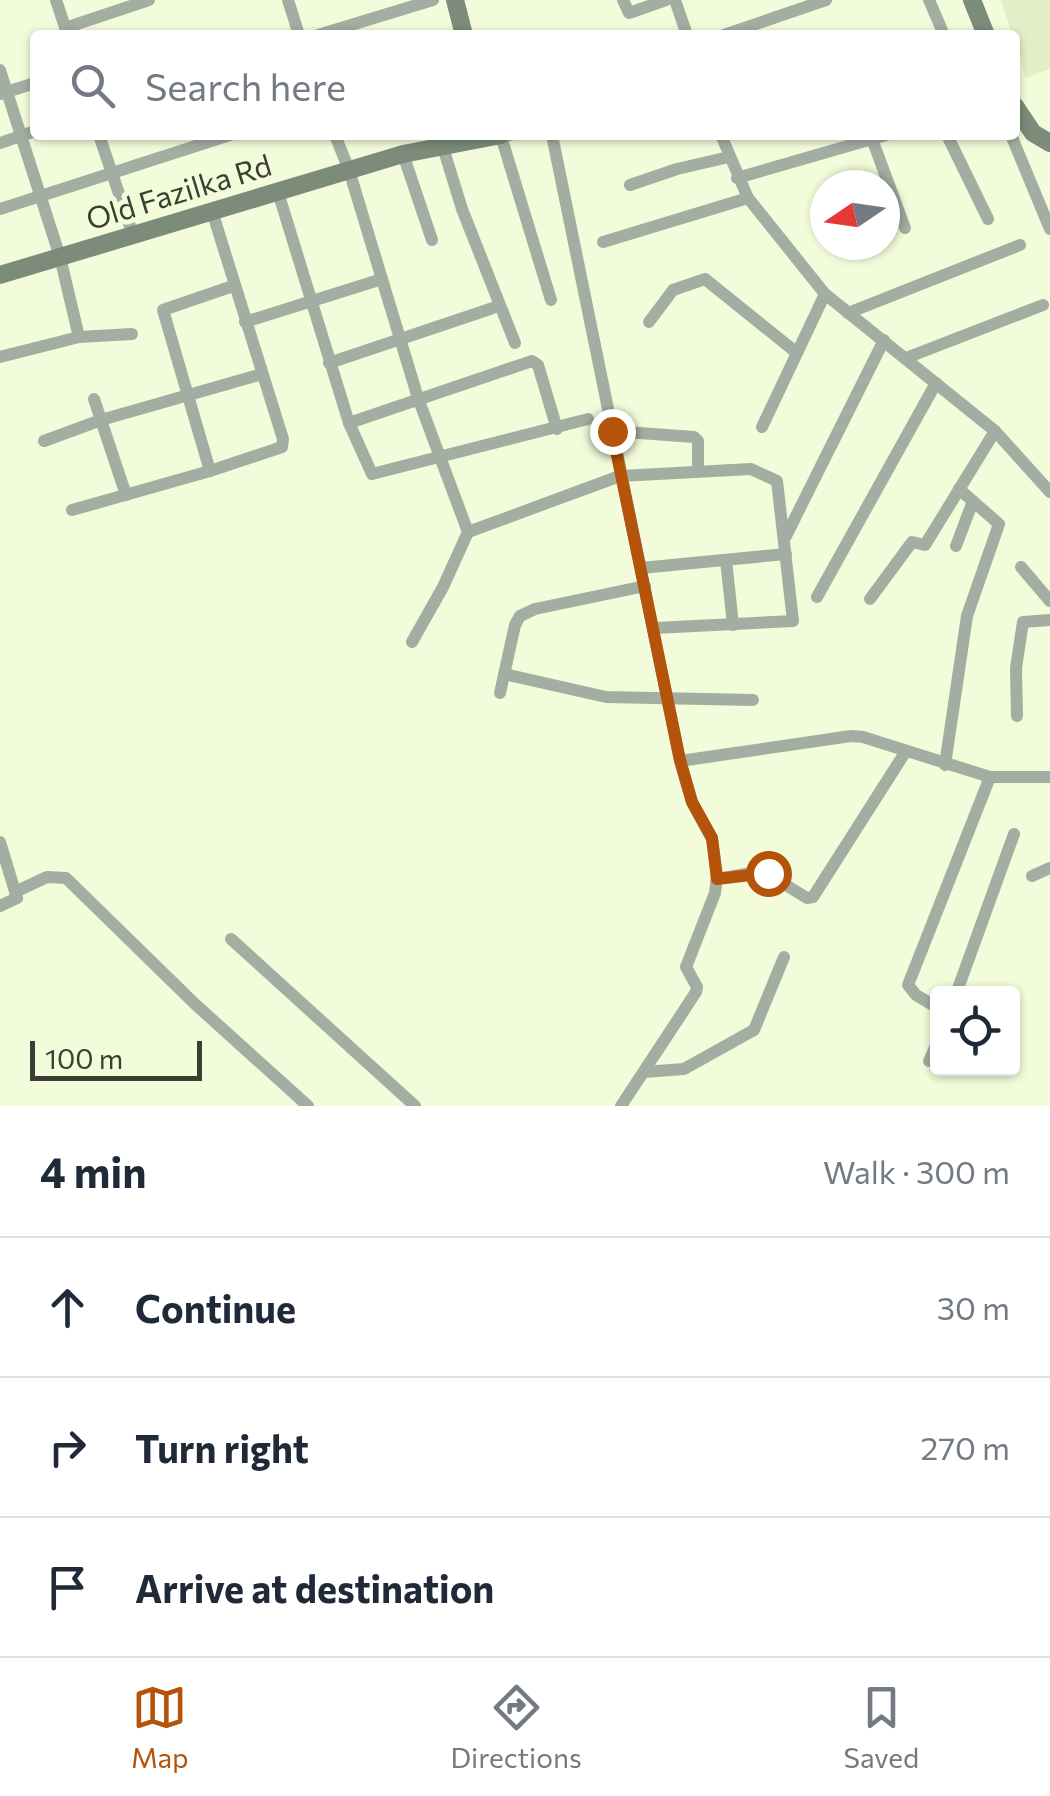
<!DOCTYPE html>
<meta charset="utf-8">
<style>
:root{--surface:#fff;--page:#f6f6f7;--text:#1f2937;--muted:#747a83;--line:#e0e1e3;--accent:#b45309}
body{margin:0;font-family:Commissioner,sans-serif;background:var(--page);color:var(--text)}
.controls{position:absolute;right:30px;bottom:30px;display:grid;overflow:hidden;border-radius:10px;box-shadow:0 2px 8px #0004}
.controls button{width:90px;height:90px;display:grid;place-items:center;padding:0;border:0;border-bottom:2px solid var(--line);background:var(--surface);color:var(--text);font:50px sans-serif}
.compass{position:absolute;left:810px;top:170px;width:90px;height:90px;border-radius:50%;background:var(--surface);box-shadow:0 2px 8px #0004;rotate:257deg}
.scale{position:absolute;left:30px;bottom:25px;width:172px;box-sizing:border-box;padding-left:10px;border:5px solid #3b3e31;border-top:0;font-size:28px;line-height:35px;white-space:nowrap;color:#3b3e31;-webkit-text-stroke:8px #f2fbda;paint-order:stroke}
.stop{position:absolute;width:30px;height:30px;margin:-22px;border:8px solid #b45309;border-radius:50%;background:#fff}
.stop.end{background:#b45309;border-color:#fff;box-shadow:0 2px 10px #0008}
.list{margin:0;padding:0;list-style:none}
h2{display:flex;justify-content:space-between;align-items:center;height:130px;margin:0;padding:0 40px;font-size:42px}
h2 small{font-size:32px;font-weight:400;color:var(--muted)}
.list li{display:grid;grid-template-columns:65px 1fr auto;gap:30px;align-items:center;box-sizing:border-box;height:140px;padding:0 40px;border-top:2px solid var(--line)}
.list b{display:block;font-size:38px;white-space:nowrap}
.list em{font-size:32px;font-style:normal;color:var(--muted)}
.icon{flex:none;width:55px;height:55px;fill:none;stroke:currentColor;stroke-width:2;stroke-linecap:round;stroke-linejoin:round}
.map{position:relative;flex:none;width:1050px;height:1106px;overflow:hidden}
.search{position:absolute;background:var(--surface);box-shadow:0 2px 8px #0004;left:30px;right:30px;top:30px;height:110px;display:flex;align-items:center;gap:25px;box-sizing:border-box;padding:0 35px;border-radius:10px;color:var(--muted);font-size:38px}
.sheet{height:550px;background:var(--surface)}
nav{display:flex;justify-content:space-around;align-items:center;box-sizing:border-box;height:140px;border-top:2px solid var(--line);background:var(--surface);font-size:28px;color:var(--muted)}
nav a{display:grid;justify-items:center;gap:5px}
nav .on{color:var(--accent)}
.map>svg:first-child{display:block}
</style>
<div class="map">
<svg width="1050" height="1106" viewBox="0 0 1050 1106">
<rect width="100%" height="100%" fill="#f2fbda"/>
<path fill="#e5efc7" d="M1001,0H1050V69L1025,78L1015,35H1012Z"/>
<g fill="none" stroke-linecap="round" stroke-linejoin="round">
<g stroke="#a3aea2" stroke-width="12">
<path d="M56,0L67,33"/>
<path d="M288,0L299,35"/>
<path d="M623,0L629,13L666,0"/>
<path d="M675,0L687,35"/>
<path d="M929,0L944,35"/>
<path d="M65,28L149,0"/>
<path d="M318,35L433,0"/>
<path d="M724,35L826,0"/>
<path d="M0,70L60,257L79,337"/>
<path d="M0,94L35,83"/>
<path d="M99,135L133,235"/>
<path d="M335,135L349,170L418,398L468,532L443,587L412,642"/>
<path d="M510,135L501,136L551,300"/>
<path d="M552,135L680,761L692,802L712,839L717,875L715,893L686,967L697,987L696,992L621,1106"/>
<path d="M721,135L748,198L825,294L995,431L1050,492"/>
<path d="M947,135L988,219"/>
<path d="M1011,135L1050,229"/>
<path d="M872,139L905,228"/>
<path d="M0,143L35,131"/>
<path d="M442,144L462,209L515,343"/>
<path d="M403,154L432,240"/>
<path d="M737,178L886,135"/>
<path d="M630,185L677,169L729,157"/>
<path d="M278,192L349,423L372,474L588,419"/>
<path d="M0,209L230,135"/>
<path d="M603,242L748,198"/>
<path d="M848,313L1020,245"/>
<path d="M245,322L382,279"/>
<path d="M649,322L673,290L705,279L797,353"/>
<path d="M0,357L79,337L132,334"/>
<path d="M906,358L1043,305"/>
<path d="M329,363L493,308"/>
<path d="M94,399L126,495"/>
<path d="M349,423L532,361L538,365L557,429"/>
<path d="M762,427L825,294"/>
<path d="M612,431L694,437L698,441V471"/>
<path d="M44,441L101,420L262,374"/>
<path d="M210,471L163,310L233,286"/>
<path d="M72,510L210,471L282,447L283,439L212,211"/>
<path d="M468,532L620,476L751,469L777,481L793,621L655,628"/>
<path d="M786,536L884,340"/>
<path d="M956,546L973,501"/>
<path d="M726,560L733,625"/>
<path d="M1021,567L1050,601"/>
<path d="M641,568L786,554"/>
<path d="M817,597L936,383"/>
<path d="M870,599L912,542L925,545L995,431"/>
<path d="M504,674L606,697L753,700"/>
<path d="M500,693L515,625L520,616L535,609L645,586"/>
<path d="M1017,716L1016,668L1023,622L1050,620"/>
<path d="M680,761L851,736L863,737L990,777H1050"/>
<path d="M945,765L967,616L999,524L959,489"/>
<path d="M0,842L17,898L0,906"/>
<path d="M1032,876L1050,868"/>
<path d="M717,879L763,871L807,898L813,897L906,751"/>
<path d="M15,892L47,877L66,878L195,1004L308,1106"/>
<path d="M231,939L415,1106"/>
<path d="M956,994L1014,834"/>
<path d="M938,1008L916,995L908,985L990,777"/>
<path d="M929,1061L938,1041"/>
<path d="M644,1072L684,1069L754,1030L784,957"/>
</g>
<g stroke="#7c8b7a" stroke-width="18">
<path d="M455,0L464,35"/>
<path d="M972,0L986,35"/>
<path d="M1015,106L1033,133L1050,143"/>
<path d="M0,275L403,154L501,135"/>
</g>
</g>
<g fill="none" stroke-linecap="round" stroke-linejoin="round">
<path stroke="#b45309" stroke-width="12" d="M612,431L680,760L692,802L712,838L717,879L768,873"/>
</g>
<g text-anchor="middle" stroke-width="10" stroke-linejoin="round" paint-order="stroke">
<g font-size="30" fill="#3b3e31" stroke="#f2fbda">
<text transform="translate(179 193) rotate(-17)" y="10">Old Fazilka Rd</text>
</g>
</g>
</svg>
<div class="controls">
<button><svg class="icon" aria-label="locate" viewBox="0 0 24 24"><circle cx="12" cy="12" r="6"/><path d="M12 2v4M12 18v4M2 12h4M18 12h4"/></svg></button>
</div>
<svg class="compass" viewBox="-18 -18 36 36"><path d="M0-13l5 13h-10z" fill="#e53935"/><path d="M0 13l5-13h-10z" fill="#747a83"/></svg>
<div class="scale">100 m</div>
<div class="stop" style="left:768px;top:873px"></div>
<div class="stop end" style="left:612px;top:431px"></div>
<div class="search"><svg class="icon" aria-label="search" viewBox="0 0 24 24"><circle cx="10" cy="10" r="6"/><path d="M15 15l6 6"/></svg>Search here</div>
</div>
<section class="sheet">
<h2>4 min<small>Walk · 300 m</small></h2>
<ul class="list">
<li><svg class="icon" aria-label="ahead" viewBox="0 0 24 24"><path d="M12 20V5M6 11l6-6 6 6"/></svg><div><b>Continue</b></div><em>30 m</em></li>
<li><svg class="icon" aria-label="right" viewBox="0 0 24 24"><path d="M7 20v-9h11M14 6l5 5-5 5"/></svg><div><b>Turn right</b></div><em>270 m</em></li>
<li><svg class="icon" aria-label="arrive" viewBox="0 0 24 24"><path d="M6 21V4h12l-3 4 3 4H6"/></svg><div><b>Arrive at destination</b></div></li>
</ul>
</section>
<nav>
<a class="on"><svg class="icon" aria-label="map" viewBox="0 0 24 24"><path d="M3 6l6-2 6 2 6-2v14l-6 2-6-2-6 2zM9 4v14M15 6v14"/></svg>Map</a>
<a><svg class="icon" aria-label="directions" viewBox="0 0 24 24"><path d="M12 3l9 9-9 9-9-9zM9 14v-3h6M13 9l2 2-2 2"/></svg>Directions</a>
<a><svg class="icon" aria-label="saved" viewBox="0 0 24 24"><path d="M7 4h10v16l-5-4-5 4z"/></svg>Saved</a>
</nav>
